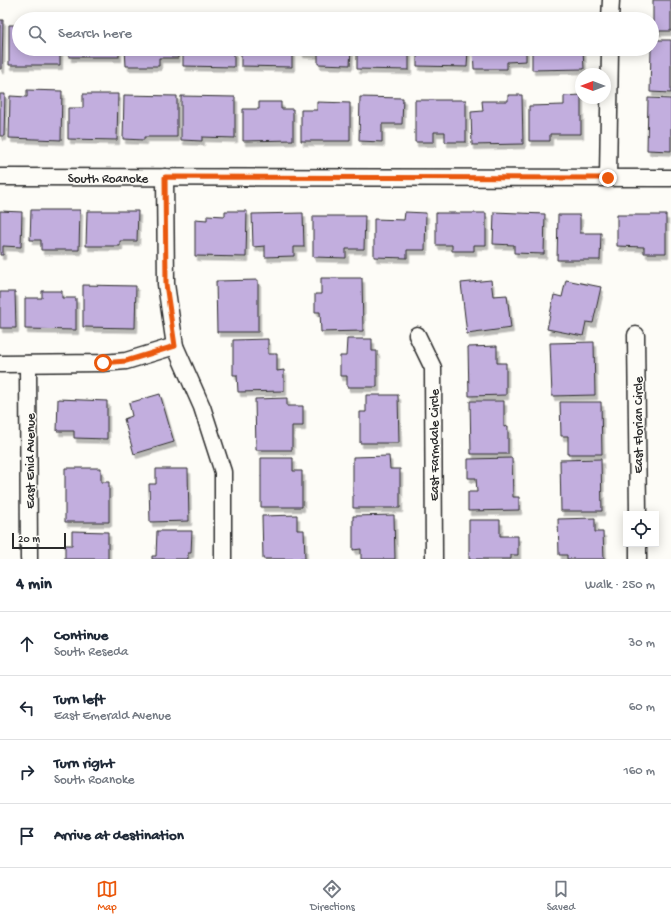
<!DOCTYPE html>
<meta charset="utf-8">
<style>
:root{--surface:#fff;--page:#f6f6f7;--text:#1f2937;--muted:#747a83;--line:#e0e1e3;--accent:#ea580c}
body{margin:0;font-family:"Gochi Hand",sans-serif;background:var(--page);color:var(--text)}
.controls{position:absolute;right:12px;bottom:12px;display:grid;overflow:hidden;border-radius:0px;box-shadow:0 2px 10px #0003}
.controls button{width:36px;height:36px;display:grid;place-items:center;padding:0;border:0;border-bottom:1px solid var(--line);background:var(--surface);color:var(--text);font:20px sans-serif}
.compass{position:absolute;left:575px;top:68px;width:36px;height:36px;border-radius:50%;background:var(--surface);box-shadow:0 2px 10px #0003;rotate:270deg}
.scale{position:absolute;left:12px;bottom:10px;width:54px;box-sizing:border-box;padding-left:4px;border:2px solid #2b2b2b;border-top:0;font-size:11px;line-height:14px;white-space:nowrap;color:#2b2b2b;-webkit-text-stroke:3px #fdfcf7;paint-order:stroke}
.stop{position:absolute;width:12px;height:12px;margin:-9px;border:3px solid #ea580c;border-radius:50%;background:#fff}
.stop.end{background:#ea580c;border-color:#fff;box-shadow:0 1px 4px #0008}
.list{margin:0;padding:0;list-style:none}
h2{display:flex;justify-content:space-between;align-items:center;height:52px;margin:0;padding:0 16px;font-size:17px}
h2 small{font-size:13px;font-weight:400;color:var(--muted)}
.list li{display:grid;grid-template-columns:26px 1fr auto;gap:12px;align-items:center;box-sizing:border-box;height:64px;padding:0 16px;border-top:1px solid var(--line)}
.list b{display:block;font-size:15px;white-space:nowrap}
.list p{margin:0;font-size:13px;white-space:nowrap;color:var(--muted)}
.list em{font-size:13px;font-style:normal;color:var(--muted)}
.icon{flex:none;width:22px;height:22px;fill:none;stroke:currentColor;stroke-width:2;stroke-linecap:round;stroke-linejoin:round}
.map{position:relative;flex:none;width:671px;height:559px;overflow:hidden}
.search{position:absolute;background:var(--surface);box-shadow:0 2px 10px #0003;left:12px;right:12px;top:12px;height:44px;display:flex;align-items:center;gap:10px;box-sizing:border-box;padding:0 14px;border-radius:22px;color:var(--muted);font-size:15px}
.sheet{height:308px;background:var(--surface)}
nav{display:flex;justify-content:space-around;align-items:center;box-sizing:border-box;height:56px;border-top:1px solid var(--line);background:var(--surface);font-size:11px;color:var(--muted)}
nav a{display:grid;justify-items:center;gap:2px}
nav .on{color:var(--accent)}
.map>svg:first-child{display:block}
</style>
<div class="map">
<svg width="671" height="559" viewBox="0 0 671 559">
<defs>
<filter id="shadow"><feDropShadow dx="2.5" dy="4.5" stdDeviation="0" flood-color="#0004"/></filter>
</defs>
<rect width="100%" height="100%" fill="#fdfcf7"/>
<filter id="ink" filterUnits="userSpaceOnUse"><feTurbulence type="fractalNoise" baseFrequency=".025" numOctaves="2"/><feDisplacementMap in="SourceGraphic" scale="8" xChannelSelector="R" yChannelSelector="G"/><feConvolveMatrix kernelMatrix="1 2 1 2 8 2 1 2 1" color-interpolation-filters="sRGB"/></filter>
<g filter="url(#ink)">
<g fill="#c2aede" stroke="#2b2b2b" filter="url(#shadow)">
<rect x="653" y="0" width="18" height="31"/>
<path d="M0,20H3L2,69H0Z"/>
<path d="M9,25H19V49H60V65H9Z"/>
<path d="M652,40H671V93L650,92L651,49H652Z"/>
<rect x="69" y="49" width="50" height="8"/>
<path d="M125,49H178V58H159V66H126Z"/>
<path d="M183,49H234V67L183,66Z"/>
<path d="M241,49H292V67L241,66Z"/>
<path d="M301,49H351L350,65L318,64V54L301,53Z"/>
<path d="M357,49H409V70L357,69Z"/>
<path d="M417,49H468L467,67L417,66Z"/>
<path d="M473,49H526V61L507,62V69H474Z"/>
<path d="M532,49H583L584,69L532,70Z"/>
<path d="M27,90L62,91L61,140L9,138L10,96L27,97Z"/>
<path d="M0,94H5L4,136H0Z"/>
<path d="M83,94H118L117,140L68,139V108H83Z"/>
<path d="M124,95L177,96V137H144V140L123,139Z"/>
<path d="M508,95H522L523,144L472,145L471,112L483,111L482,101H508Z"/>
<path d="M581,95V134H550V141H529V106L564,105V96Z"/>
<path d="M181,96L235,97V138L202,137V141L181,140Z"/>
<path d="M360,97L403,98L402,124H382V142L359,141Z"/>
<path d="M648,98L671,99V151L647,150Z"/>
<path d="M415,100H466V142H445V132H434V142H415Z"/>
<path d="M259,102H281V109H293V140L243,141V109H259Z"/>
<path d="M317,102L350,103V141H301V110H317Z"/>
<path d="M31,210H80L79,250H41V240H30Z"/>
<path d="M0,211L22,212L21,247L3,246V255H0Z"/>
<path d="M87,211H138L137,241H120V246H86Z"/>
<path d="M225,211H247L246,257L195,256V219L207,220V215L225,216Z"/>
<path d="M405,212L426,213L425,250H407V258L374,257V219L404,220Z"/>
<path d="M494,212L545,214L544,254L514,253V245L493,244Z"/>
<path d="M303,213L304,247H294V256L265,257V246L253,247L252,214Z"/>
<path d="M436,213H486V245H474V251H452V245H436Z"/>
<path d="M558,215H580V233H601L600,260H557Z"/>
<path d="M617,215H666V253H644V247L617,246Z"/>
<path d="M313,216H365L364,249H346V258L313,257Z"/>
<path d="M321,278H362L363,331L321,332L320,312H315V294H321Z"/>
<path d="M258,280V332H217L216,281Z"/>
<path d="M491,280L493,296L507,295L511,328L467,334L461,283Z"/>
<path d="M566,280L601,287L593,323L586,322L583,336L547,329L554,295L562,297Z"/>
<path d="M83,285L136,286L135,328L83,327Z"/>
<path d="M42,291H62V298H76V330L25,329V298H42Z"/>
<path d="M0,292H15L16,328H0Z"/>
<path d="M268,339V354H277V371L284,370V391L238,392L237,375H233V340Z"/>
<path d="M347,339H372V351H377V387H347V376H340V356H346Z"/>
<path d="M594,342L595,395L552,396L550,343Z"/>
<path d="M497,346V363H506V395L469,396L468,347Z"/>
<path d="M160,394L174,442L134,454L124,419L132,416L129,403Z"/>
<path d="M366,395H398L399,443H360V412H366Z"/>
<path d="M287,398V406H303V426H292V450H256L255,399Z"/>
<path d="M58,399L107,401V439L74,438V431H57Z"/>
<path d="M470,401H504V427L508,426V454H471Z"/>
<path d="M560,402H601L602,454H568V436H561Z"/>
<path d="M389,456L390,469H400V508H353V457Z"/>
<path d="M261,458H293V471H302V507H261Z"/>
<path d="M512,458L513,497H519V510L468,511V492H477L476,478H468V459Z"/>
<path d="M601,459L602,511H561L560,460Z"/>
<path d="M65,468H101V482H109V522H65Z"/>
<path d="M156,469H188L189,521L150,522L149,484H156Z"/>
<path d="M297,515V530H304L305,559H263L262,516Z"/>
<path d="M394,515L395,559H361V549L353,550V516Z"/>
<path d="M595,518V532H603L604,559H567V555H559L558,519Z"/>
<path d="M469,520H500V536H518V555H511V559H469Z"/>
<path d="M72,531L108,532V559H65V545H72Z"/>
<path d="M157,531H192L191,553H188V559H152V556H156Z"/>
</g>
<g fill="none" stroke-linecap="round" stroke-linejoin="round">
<g stroke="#2b2b2b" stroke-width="19">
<g id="minor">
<path d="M610,19L611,0"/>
<path d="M0,177L671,178"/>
<path d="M165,177L166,284L175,346L202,407L223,472V559"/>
<path d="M608,178L610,49"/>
<path d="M417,335L433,368L434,559"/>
<path d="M636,335L638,514"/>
<path d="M0,364L103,363L126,361L175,346"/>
<path d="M28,364L29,559"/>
<path d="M638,544V559"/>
</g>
</g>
<use href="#minor" stroke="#fdfcf7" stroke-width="16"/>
</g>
</g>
<g fill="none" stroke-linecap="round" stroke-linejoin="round" filter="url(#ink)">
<path stroke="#ea580c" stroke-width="5" d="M103,363L126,361L175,346L166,284L165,177L608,178"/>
</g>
<g text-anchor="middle" stroke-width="3" stroke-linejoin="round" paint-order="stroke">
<g font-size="13" fill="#2b2b2b" stroke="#fdfcf7">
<text x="108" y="182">South Roanoke</text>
<text transform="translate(637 425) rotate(-90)" y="5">East Florian Circle</text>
<text transform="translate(433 445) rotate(-90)" y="5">East Farmdale Circle</text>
<text transform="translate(29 461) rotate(-90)" y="5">East Enid Avenue</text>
</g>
</g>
</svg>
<div class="controls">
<button><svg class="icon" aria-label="locate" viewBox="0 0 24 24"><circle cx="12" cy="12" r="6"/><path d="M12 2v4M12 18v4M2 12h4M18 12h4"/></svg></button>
</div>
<svg class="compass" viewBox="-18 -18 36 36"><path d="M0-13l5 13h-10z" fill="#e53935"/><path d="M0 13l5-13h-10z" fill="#747a83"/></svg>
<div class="scale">20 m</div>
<div class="stop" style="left:103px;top:363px"></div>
<div class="stop end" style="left:608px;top:178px"></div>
<div class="search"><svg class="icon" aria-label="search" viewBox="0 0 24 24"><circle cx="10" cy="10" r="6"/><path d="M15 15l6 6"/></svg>Search here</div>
</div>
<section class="sheet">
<h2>4 min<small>Walk · 250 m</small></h2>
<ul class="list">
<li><svg class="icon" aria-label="ahead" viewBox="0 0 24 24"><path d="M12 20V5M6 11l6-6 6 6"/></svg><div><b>Continue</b><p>South Reseda</p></div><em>30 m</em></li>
<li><svg class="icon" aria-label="left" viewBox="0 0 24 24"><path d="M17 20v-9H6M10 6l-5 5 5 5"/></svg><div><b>Turn left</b><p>East Emerald Avenue</p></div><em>60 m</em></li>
<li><svg class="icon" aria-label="right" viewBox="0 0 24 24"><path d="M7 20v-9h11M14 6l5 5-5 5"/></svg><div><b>Turn right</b><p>South Roanoke</p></div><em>160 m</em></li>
<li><svg class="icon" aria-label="arrive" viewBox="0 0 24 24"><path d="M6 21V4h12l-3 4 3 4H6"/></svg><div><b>Arrive at destination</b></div></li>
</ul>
</section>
<nav>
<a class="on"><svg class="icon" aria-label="map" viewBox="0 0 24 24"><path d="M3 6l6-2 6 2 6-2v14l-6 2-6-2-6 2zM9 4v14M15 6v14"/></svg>Map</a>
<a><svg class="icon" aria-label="directions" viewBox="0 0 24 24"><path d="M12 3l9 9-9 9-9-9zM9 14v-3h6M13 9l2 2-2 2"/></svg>Directions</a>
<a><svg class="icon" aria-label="saved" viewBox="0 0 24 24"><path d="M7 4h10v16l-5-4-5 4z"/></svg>Saved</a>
</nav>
